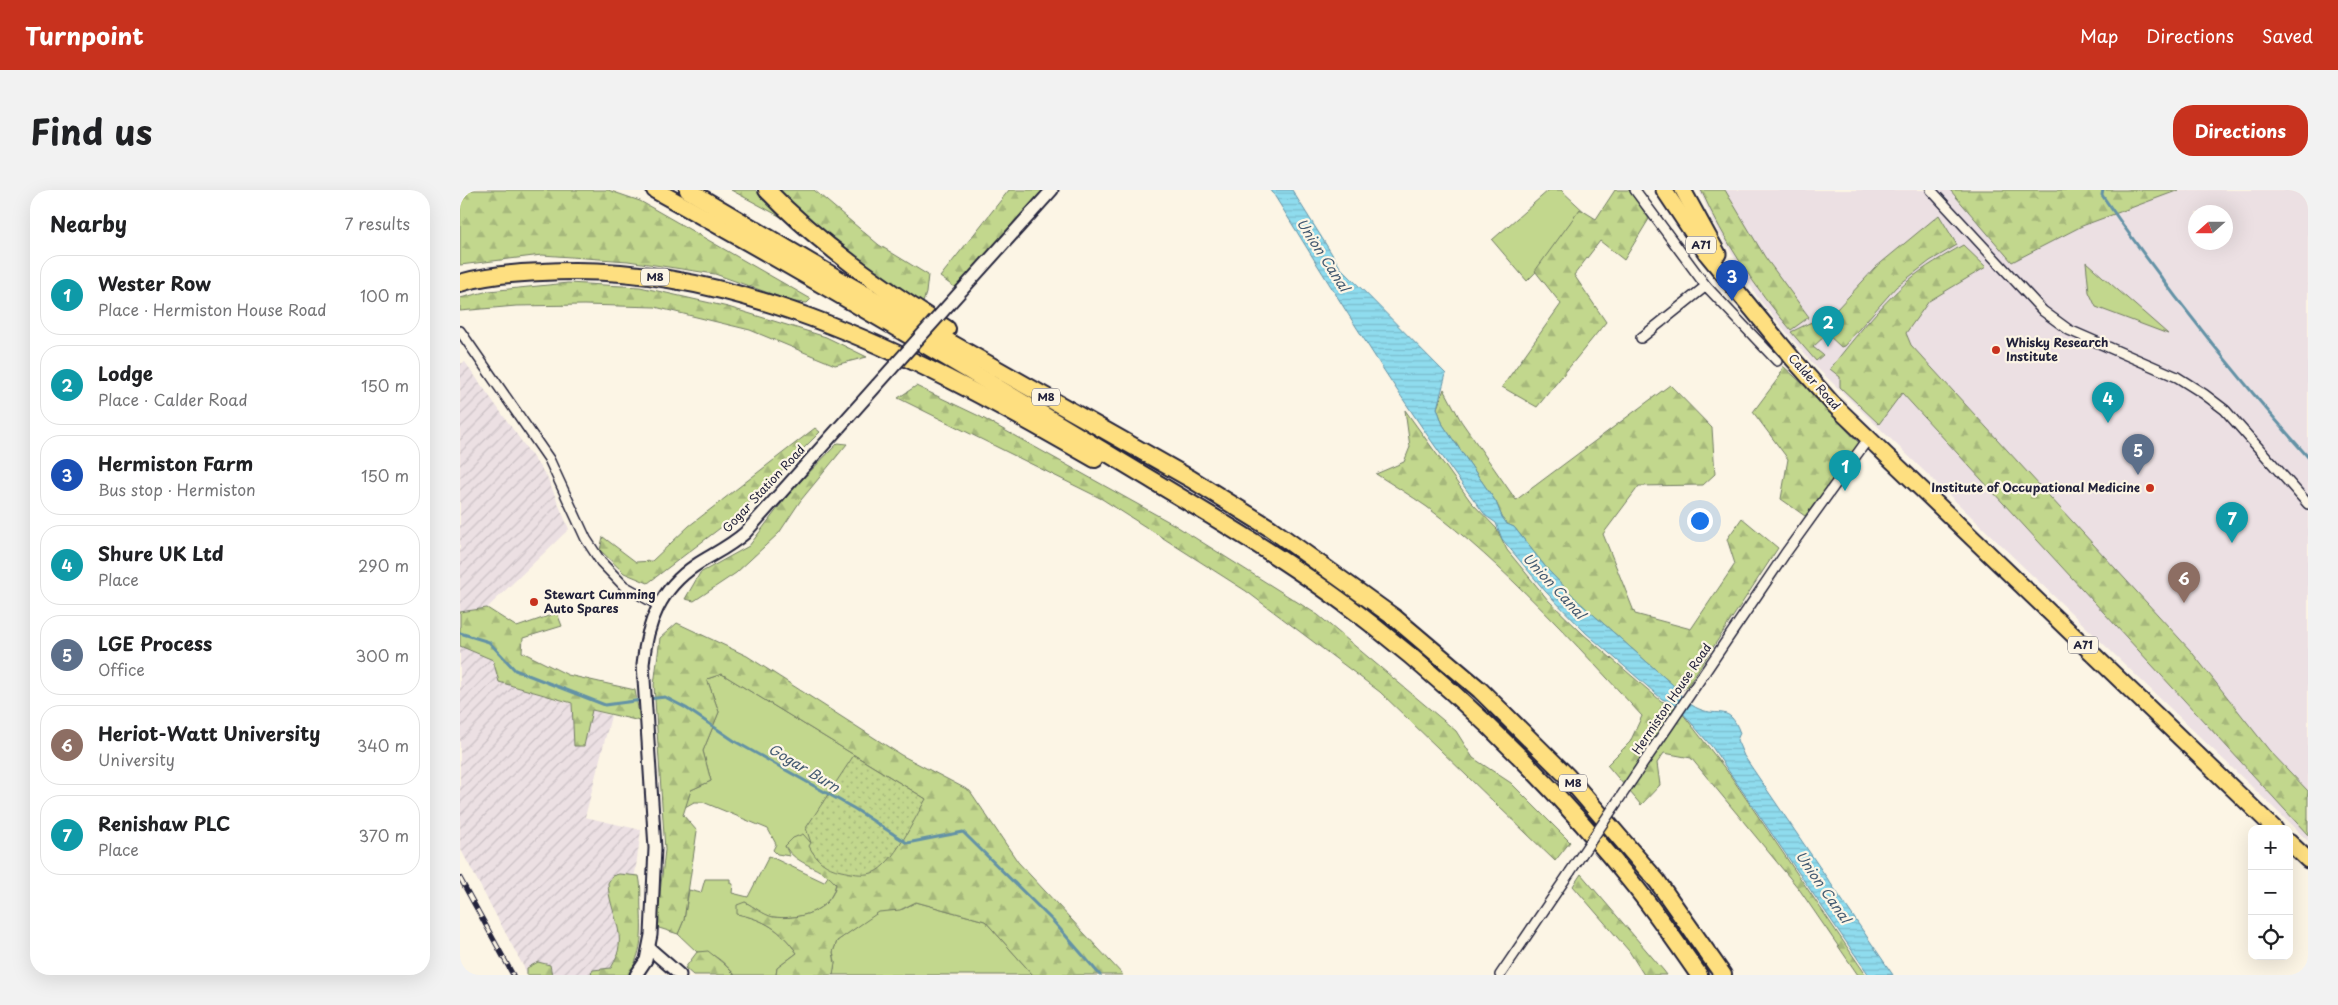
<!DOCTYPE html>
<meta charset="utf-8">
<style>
:root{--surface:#fff;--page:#f2f2f2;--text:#202124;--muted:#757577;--line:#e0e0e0;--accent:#c8321e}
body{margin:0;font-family:"Playpen Sans",sans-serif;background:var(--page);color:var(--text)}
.controls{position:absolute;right:15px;bottom:15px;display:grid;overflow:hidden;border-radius:10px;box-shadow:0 5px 20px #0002}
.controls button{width:45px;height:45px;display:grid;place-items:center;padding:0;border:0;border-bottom:1px solid var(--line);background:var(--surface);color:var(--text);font:25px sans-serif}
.compass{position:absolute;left:1728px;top:15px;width:45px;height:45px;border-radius:50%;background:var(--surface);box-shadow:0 5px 20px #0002;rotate:249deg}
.you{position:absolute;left:1239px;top:330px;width:18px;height:18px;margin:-12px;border:4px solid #fff;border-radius:50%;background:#1a73e8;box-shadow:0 0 0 8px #1a73e833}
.badge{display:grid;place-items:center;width:32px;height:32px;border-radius:50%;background:var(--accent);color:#fff;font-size:16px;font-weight:700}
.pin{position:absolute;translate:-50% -41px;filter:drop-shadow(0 1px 2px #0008)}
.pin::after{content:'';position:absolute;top:26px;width:18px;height:15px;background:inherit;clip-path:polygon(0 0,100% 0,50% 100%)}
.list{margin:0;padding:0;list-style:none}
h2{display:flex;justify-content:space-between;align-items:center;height:65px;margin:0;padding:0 20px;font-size:21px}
h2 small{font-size:16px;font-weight:400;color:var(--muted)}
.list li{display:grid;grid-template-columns:32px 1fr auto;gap:15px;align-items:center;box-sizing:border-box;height:80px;margin:0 10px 10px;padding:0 10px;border:1px solid var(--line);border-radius:20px}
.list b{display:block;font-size:19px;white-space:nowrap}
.list p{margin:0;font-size:16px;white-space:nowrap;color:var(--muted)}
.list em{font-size:16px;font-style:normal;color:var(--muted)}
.icon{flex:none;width:28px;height:28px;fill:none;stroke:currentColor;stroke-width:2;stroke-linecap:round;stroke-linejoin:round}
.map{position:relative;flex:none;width:1848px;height:785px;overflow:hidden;border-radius:20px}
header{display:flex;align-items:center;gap:30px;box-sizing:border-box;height:70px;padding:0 25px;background:var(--accent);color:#fff}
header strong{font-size:24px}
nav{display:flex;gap:28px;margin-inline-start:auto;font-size:18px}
.intro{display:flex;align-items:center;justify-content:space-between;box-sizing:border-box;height:120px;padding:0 30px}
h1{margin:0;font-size:35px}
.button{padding:12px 22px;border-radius:20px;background:var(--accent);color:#fff;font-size:18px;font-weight:700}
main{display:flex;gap:30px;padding:0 30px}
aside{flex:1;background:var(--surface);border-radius:20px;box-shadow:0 5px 20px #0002}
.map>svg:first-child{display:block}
</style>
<header>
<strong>Turnpoint</strong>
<nav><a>Map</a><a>Directions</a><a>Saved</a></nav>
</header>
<div class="intro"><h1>Find us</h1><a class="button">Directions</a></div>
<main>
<aside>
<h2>Nearby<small>7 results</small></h2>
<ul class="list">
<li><span class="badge" style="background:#0f9aa8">1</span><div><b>Wester Row</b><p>Place · Hermiston House Road</p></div><em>100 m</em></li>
<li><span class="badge" style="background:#0f9aa8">2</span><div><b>Lodge</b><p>Place · Calder Road</p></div><em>150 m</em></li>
<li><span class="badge" style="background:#1a4fb4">3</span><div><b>Hermiston Farm</b><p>Bus stop · Hermiston</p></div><em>150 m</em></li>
<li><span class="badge" style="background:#0f9aa8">4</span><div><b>Shure UK Ltd</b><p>Place</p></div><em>290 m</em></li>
<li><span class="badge" style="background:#5c6f8a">5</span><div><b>LGE Process</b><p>Office</p></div><em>300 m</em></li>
<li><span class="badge" style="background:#8d6e63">6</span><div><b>Heriot-Watt University</b><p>University</p></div><em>340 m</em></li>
<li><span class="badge" style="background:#0f9aa8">7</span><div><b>Renishaw PLC</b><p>Place</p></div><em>370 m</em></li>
</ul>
</aside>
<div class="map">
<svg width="1848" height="785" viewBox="0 0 1848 785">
<defs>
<pattern id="industrial-furrows" width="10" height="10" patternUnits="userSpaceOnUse" patternTransform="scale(1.25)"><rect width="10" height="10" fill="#ece0e3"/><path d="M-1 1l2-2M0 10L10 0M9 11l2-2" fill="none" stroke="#cac0c4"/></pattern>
<pattern id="forest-firs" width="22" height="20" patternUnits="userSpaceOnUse" patternTransform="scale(1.25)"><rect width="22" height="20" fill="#c2d78d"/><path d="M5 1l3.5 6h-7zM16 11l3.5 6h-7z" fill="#a6b87b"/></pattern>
<pattern id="garden-dots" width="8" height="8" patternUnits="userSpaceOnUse" patternTransform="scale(1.25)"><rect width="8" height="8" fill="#c2d78d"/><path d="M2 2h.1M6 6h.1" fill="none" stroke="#a6b87b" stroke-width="1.8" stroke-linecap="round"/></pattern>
<pattern id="water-rules" width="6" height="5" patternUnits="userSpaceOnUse" patternTransform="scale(1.25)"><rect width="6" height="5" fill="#8fdcee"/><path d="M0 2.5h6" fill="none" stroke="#7bbccd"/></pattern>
</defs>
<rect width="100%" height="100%" fill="#fcf5e5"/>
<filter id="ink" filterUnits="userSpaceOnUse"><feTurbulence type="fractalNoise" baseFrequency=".02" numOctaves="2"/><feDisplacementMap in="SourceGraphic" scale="10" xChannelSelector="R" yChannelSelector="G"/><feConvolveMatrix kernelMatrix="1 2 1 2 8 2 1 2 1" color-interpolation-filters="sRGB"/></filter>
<g filter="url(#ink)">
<path fill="#ece0e3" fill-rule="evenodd" d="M1239,0H1848V651L1354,175L1298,108L1256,37ZM1736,22H1766V52H1736Z"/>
<g fill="url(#industrial-furrows)">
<path d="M5,172L87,287L109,339L27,418L0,422V174Z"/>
<path d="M0,456L33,470L40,492L151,526L125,627L181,640L161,785H68L0,658Z"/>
</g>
<g fill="#c2d78d" stroke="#727c64">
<path d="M1089,0H1101L1130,27L1067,91L1032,50Z"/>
<path d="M1626,72L1708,144L1636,117L1629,102Z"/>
<path d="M262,484L466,609L382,585L367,606L351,653L325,656L330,666L317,664L313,660L316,654L308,639L243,612H234L225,617L231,600L251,591L243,561L259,522L247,489Z"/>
<path d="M309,666L364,692L369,685L376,693C371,722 339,730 313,727C304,726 293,716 285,712L278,724C305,730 321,740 337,763L317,778L316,785H275C264,773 254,761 237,762L218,744L224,730L229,700L241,703L245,689H270V693L273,694L272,703L288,707Z"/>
<path d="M456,712L525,731L573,785H373L375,773L373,762L377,751L419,721L443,719Z"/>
</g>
<g fill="url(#forest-firs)" stroke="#727c64">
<path d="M0,0H148L180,11L351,109L347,113L334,112L255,84L168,71L82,65L0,75Z"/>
<path d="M271,0H295L326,28H323Z"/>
<path d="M307,0H354L419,55L468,85L466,103L460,122Z"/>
<path d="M549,0H585L497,99L480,87Z"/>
<path d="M1155,0H1169L1189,29L1164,70L1140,51L1114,85L1146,132L1077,217L1042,197L1101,114L1075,81L1120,19L1136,29Z"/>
<path d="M1241,0H1265L1305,67L1349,127L1331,140C1295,98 1264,51 1241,0Z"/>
<path d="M1490,0H1719L1622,36L1552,72Z"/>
<path d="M1479,25L1497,55L1470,71L1436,97L1384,156L1381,157L1367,144L1353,157L1363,165L1356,171L1331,142L1376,120L1416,77Z"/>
<path d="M1503,55L1526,77L1469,111L1446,143L1451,155L1730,460L1809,560L1848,601V645L1442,203L1419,234L1380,197V187L1370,179C1394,148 1419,117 1448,91C1464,77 1484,66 1503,55Z"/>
<path d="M108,93L180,97L268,117L366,147L407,167L375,175L290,140L195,117L124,115L56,116L0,121V108L29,101Z"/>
<path d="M1323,176L1344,195L1400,254L1345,326L1321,309L1328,269L1293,222L1320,186Z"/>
<path d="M1210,195L1252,238L1255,284L1243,295L1179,296L1143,344L1175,424L1231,439L1275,374L1267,349L1282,328L1318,358L1227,497L1218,502L1213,495L1119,412L1088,380L1054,337L1047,334L1042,327L1036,312L983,235L977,218L984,199L1001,231L1056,310Z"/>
<path d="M456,196L519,226L713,334L858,425L996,541L1013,568L1051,593L1110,652L1095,671L920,502L786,401L642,309L438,208Z"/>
<path d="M945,220L1011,312L1037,339L1047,360L1088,410L1123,444L1201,511L1212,515L1222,523L1270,585L1406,785H1398L1339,699L1231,568L1204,563L1197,573L1200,595L1181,615L1147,575L1170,552L1182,526C1116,454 1044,375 967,317C950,305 933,295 916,284L944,272L950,257Z"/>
<path d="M355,238L360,242L276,326L188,393L164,383L140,360L143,347L176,372L192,371L229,336Z"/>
<path d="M378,253L387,254L341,310L319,343L276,383L234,411L225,409L240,383L289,356L331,301Z"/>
<path d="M27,418L57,437L97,423L102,436L63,448L62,462L108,485L175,500L180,531L132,520L124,556H114L112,513L39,492L33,470L0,456V422Z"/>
<path d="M217,433L287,466L441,565L510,601L558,672L663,785H573L525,731L456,712L440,720L419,722L377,751L373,762L375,773L373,785H316L317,778L337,763C320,739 305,730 277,724V715L285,712C293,716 304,725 313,727C338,730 371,722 376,694C362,676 336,676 325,656L333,648L343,644L351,653L466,609L262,484L247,489L259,522L243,561L251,591L231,600L223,625L237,641L224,730L218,744L196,737L205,660L194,495L200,448Z"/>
<path d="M159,684L179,686C182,700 180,707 181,721C182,748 182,761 169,785H130L133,780L151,778C171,745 149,725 148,693L152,686Z"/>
<path d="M1121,684L1204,781L1207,785H1184L1169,761L1113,696Z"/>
<path d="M248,761L263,773L275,785H233L225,778L237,762Z"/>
<path d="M78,772L90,775L92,785H67V778Z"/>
</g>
<path fill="url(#garden-dots)" stroke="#727c64" d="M394,565L466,609C454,629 434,675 412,683C402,686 391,683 381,681C366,678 356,670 349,656L351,653L346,638Z"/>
<path fill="url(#water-rules)" stroke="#6392a6" d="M811,0H832L880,77L986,184L977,218L983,235L1036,312L1042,327L1047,334L1054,337L1088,380L1119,412L1213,495C1219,504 1229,515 1239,519C1260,528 1269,513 1280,543L1277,550L1284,566L1433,785H1409L1252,557L1215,514L1202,509L1126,443L1085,401L1042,349L1036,333L1026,326C947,223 880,111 811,0Z"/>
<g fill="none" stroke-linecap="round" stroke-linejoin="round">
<g stroke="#6392a6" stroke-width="3">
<path d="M1643,0L1642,5C1705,97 1775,185 1848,267"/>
<path d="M0,443L29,452L55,480L145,515L182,510"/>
<path d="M188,509L205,507L226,518L276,552L395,619L447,653L503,642L593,731L640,785"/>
</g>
<g stroke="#22223b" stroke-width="12">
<g id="minor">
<path d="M1175,0L1246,96L1317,171"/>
<path d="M1471,0L1583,121L1609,140L1717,187L1744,204L1765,220L1848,314"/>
<path d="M0,141L89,269L126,349L141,372L164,396L198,415"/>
<path d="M1181,148L1246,96"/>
<path d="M1176,584L1325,364L1408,249"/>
<path d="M1040,785L1110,682"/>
</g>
</g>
<g stroke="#22223b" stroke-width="15">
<g id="tertiary">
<path d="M502,100L592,0"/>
<path d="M189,758L220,785"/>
<path d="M176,785L186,770L191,745L195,658L183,474C187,433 200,399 236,375C253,364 269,357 285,343L417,195"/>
</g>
</g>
<g stroke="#22223b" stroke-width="19">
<g id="primary">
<path d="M1204,0L1246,63L1333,169L1372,213L1815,639"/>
<path d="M1223,0L1258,64"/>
<path d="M1829,652L1848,670"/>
</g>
</g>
<g stroke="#22223b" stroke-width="20">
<g id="motorway">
<path d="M195,0C345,83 494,171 642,260C732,315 826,367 910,433C1008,510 1099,601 1177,699C1199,727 1219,756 1239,785"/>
<path d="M228,0L385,93L731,289L810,338L935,428L1020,500L1107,586L1197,691L1263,785"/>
<path d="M307,0C359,54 424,99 487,139"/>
<path d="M0,93C26,85 55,83 82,82C279,69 469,174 635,269"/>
</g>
</g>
<use href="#minor" stroke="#fcf5e5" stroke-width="9"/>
<use href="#tertiary" stroke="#fcf5e5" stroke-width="11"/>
<use href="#primary" stroke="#fedf80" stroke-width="15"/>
<use href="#motorway" stroke="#fedf80" stroke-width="16"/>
<g stroke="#22223b" stroke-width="5">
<path id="rail" d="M0,688L53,785"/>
</g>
<use href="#rail" stroke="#fcf5e5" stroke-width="3" stroke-dasharray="9" stroke-linecap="butt"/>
<g stroke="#22223b" stroke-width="12" stroke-linecap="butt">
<path id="minor-bridge" d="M1110,682L1176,584"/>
</g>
<g stroke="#22223b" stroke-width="15" stroke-linecap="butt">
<path id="tertiary-bridge" d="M417,195L502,100"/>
</g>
<use href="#minor-bridge" stroke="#fcf5e5" stroke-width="9"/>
<use href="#tertiary-bridge" stroke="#fcf5e5" stroke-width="11"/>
</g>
</g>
<g fill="#c8321e" stroke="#fcf5e5" stroke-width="2">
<circle cx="1536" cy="160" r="5"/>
<circle cx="1690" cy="298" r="5"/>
<circle cx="74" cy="412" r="5"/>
</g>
<g text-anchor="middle" stroke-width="4.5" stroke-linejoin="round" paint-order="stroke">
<g fill="#fcf5e5" stroke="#63616e" stroke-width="1">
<rect x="1226" y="46.5" width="30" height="17" rx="4"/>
<rect x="181" y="78.5" width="28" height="17" rx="4"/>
<rect x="572" y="198.5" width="28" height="17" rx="4"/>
<rect x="1608" y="446.5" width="30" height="17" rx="4"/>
<rect x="1099" y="584.5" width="28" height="17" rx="4"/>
</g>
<g font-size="11" font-weight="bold" fill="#22223b">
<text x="1241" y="59">A71</text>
<text x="195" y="91">M8</text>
<text x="586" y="211">M8</text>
<text x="1623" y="459">A71</text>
<text x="1113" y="597">M8</text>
</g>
<g font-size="12" font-weight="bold" fill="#22223b" stroke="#fcf5e5" text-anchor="start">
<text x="1546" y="157">Whisky Research<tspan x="1546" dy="14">Institute</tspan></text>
<text x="1680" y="302" text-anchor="end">Institute of Occupational Medicine</text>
<text x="84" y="409">Stewart Cumming<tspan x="84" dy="14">Auto Spares</tspan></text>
</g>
<g font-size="12" fill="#22223b" stroke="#fcf5e5">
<text transform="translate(1354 192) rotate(48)" y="4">Calder Road</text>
<text transform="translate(304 299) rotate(-47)" y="4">Gogar Station Road</text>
<text transform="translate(1212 509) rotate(-56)" y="4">Hermiston House Road</text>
</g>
<g font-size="14" font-style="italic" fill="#435a71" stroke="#fcf5e5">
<text transform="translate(863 65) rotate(57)" y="5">Union Canal</text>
<text transform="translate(1094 396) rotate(47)" y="5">Union Canal</text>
<text transform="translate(344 578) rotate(31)" y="5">Gogar Burn</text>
<text transform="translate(1363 697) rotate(55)" y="5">Union Canal</text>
</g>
</g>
</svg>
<div class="controls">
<button>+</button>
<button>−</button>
<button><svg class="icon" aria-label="locate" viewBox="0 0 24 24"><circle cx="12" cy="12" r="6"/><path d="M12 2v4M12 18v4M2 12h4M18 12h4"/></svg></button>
</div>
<svg class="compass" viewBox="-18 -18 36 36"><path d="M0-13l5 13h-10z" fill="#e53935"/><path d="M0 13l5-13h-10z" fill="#757577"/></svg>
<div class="you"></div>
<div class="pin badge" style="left:1385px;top:301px;background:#0f9aa8">1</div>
<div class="pin badge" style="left:1368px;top:157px;background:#0f9aa8">2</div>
<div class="pin badge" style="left:1272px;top:111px;background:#1a4fb4">3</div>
<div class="pin badge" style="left:1648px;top:233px;background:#0f9aa8">4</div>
<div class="pin badge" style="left:1678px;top:285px;background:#5c6f8a">5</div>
<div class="pin badge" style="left:1724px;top:413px;background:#8d6e63">6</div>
<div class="pin badge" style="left:1772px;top:353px;background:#0f9aa8">7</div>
</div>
</main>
